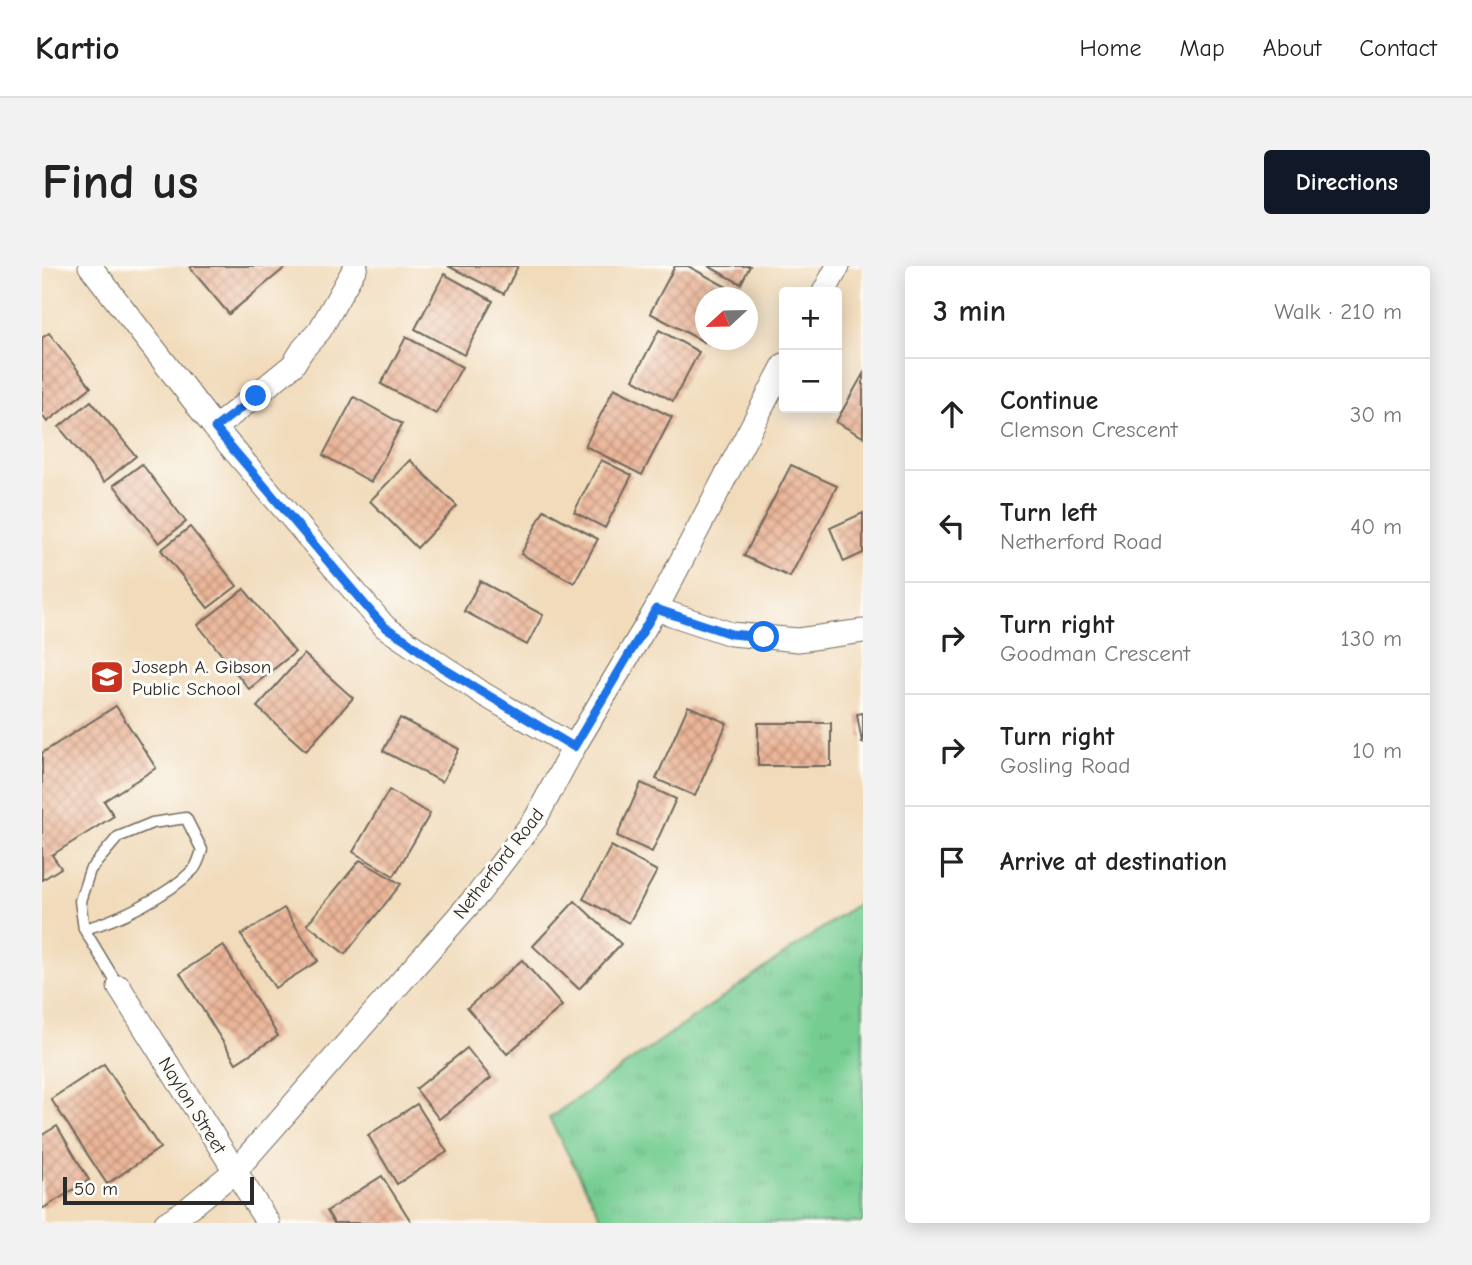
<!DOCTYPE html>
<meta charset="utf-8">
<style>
:root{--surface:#fff;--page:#f2f2f2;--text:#222;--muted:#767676;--line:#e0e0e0;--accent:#111827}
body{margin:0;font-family:"Comic Neue",sans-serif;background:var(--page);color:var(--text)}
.controls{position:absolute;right:21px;top:21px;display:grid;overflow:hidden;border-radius:7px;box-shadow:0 4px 18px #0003}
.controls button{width:63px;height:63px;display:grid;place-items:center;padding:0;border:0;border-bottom:2px solid var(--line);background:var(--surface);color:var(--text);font:35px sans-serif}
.compass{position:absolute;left:653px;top:21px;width:63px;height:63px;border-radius:50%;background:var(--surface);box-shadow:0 4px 18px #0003;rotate:248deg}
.scale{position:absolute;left:21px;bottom:18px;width:191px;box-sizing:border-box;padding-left:7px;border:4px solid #2b2b2b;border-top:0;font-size:19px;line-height:24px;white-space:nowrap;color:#2b2b2b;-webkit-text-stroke:5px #fdfcf7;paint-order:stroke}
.stop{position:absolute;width:21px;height:21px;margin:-16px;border:5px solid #1a73e8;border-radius:50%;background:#fff}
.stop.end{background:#1a73e8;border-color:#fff;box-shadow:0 2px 7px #0008}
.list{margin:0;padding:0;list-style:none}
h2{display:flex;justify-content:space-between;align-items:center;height:91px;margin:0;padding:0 28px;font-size:30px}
h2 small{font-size:23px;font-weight:400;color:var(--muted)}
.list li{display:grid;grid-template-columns:46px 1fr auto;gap:21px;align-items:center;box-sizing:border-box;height:112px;padding:0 28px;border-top:2px solid var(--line)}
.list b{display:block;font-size:26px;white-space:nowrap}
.list p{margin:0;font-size:23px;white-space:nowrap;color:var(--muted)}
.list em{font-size:23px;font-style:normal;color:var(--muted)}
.icon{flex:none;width:38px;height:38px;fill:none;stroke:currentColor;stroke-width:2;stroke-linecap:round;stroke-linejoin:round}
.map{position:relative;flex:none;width:821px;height:957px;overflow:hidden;border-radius:7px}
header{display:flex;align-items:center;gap:42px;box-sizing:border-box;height:98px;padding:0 35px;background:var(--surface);border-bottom:2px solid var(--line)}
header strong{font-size:33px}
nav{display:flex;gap:38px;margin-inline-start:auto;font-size:24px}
.intro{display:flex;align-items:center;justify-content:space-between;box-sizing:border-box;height:168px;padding:0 42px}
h1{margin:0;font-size:49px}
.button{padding:18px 32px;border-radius:7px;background:var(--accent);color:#fff;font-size:24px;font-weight:700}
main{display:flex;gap:42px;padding:0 42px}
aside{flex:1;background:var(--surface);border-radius:7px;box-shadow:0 4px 18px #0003}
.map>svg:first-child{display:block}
</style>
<header>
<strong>Kartio</strong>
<nav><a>Home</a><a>Map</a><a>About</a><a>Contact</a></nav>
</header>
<div class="intro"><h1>Find us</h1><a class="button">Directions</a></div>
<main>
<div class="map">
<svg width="821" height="957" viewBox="0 0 821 957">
<defs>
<pattern id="park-tufts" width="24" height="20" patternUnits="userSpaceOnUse" patternTransform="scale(1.75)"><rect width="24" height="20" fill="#76cd92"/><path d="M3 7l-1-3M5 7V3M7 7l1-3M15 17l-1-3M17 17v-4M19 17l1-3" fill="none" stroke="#66b07e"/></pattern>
<pattern id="building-cross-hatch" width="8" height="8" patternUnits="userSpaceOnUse" patternTransform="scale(1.75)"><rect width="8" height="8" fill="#ebb598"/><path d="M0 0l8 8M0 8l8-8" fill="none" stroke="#bf937c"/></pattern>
</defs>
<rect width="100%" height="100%" fill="#fdfcf7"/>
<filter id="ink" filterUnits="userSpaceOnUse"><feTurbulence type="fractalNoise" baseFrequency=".0143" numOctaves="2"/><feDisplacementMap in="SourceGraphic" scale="14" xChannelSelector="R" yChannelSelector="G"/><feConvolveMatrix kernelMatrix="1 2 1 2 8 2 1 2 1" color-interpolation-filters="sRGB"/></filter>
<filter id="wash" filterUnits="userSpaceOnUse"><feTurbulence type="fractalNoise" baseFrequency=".00686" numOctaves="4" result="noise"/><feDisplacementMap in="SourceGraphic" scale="28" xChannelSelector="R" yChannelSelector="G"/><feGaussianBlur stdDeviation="1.57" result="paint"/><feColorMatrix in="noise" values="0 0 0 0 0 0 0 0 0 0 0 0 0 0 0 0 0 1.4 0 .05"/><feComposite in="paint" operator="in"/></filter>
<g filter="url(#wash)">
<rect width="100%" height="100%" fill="#f1dbbb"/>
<path fill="url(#park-tufts)" stroke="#507c5e" stroke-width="2" d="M821,634V957H559L561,954L507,852Z"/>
<g id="blocks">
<g fill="url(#building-cross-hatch)">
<path d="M151,0H242L244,1L187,48L148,2Z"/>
<path d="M406,0H476L462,28Z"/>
<path d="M633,0H646L690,24L686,32H664L662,76L608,47Z"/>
<path d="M666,0H708L699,18Z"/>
<path d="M402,8L451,35L422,89L373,63Z"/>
<path d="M617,64L657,86L631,135L591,113Z"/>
<path d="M7,67L49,121L5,156L0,149V72Z"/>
<path d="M364,71L420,101L394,148L339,118Z"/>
<path d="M821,108V171L794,156Z"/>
<path d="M572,122L630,151L600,209L543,180Z"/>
<path d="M312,131L360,158L329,216L281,189Z"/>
<path d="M49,135L94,190L62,216L17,161Z"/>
<path d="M368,194L415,240L375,282L328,235Z"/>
<path d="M559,194L590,209L563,262L532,246Z"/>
<path d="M100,198L144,256L117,277L72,219Z"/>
<path d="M749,199L795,220L748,311L702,290Z"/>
<path d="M502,244L556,273L532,317L479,288Z"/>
<path d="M821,247V287L802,296L788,262Z"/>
<path d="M148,261L195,320L166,342L119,284Z"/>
<path d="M438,315L501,349L485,379L422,345Z"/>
<path d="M202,323L253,386L207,423L156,359Z"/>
<path d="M262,388L311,432L264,485L215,441Z"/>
<path d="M74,440L114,502L62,535L72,550L10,589L19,602L0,614V487Z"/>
<path d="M646,440L685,457L653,530L614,513Z"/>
<path d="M821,447V477H820L815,448Z"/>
<path d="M358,452L417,483L400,516L341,485Z"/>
<rect x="716" y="457" width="73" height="43"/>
<path d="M599,517L634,533L610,586L575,570Z"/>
<path d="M347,524L388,548L352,610L311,586Z"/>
<path d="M569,580L615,605L587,657L541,633Z"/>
<path d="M318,594L359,618L303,688L265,658Z"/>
<path d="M533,635L579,678L537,723L491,680Z"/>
<path d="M242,642L276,695L233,722L199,669Z"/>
<path d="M181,679L236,770L194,797L138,707Z"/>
<path d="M480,694L520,740L465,788L425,742Z"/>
<path d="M425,782L449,812L397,853L374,823Z"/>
<path d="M62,798L118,882L65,918L9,833Z"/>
<path d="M375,838L405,886L355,918L326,869Z"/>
<path d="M15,860L47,914L0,943V869Z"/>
<path d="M340,910L370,957H292L285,945Z"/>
</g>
</g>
</g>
<g filter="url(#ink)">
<use href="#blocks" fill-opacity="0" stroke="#70695d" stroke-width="2"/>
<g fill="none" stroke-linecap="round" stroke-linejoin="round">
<g stroke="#70695d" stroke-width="13">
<path id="lane" d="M42,663C77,654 126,629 151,604C156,599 158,590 160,584L144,552L110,557L76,571L48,604L38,635L42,663L77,721"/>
</g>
<g stroke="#70695d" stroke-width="25">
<g id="street">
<path d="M48,0L173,162L343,361L443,429L532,481"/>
<path d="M782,26L796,0"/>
<path d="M173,162L251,99L261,83L278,64L314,0"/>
<path d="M614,343L689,368L756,374L821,365"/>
<path d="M77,721L226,957"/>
<path d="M124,957L146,943L193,905L437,627L494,552L532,481L614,343L742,99"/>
</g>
</g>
<use href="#lane" stroke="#fff" stroke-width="10"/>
<use href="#street" stroke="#fff" stroke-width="23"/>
</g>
</g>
<g fill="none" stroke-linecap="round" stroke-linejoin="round" filter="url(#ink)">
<path stroke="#1a73e8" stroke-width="9" d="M214,130L173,162L329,346L343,361L364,374L399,401L532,481L614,343L689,368L722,371"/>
</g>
<defs>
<g id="school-square" transform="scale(1.75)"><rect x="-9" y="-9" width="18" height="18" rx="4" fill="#c8321e" stroke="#fdfcf7"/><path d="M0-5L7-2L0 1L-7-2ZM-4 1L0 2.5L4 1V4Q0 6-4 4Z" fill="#fff"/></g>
</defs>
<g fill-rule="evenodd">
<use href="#school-square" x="65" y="411"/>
</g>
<g text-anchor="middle" stroke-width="6" stroke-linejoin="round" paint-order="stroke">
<g font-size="19" fill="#2b2b2b" stroke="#fdfcf7" text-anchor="start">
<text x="90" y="407">Joseph A. Gibson<tspan x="90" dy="22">Public School</tspan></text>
</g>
<g font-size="19" fill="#2b2b2b" stroke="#fdfcf7">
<text transform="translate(456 597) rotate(-52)" y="7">Netherford Road</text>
<text transform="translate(151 839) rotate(58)" y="7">Naylon Street</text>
</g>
</g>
</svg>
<div class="controls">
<button>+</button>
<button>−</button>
</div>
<svg class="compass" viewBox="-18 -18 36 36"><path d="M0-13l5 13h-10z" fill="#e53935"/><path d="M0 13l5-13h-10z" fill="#767676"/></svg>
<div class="scale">50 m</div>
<div class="stop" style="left:722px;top:371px"></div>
<div class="stop end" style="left:214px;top:130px"></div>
</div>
<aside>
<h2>3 min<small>Walk · 210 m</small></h2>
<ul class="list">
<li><svg class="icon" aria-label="ahead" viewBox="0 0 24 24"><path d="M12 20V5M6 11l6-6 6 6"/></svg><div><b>Continue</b><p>Clemson Crescent</p></div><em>30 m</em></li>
<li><svg class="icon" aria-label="left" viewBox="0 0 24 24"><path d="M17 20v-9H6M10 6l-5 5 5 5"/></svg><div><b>Turn left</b><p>Netherford Road</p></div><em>40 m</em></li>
<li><svg class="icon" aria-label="right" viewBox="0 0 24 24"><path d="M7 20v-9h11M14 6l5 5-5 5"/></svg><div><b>Turn right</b><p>Goodman Crescent</p></div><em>130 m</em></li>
<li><svg class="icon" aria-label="right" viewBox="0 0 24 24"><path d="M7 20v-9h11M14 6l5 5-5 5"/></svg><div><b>Turn right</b><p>Gosling Road</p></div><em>10 m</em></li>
<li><svg class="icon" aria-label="arrive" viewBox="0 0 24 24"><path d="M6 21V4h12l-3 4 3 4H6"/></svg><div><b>Arrive at destination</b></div></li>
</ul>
</aside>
</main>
